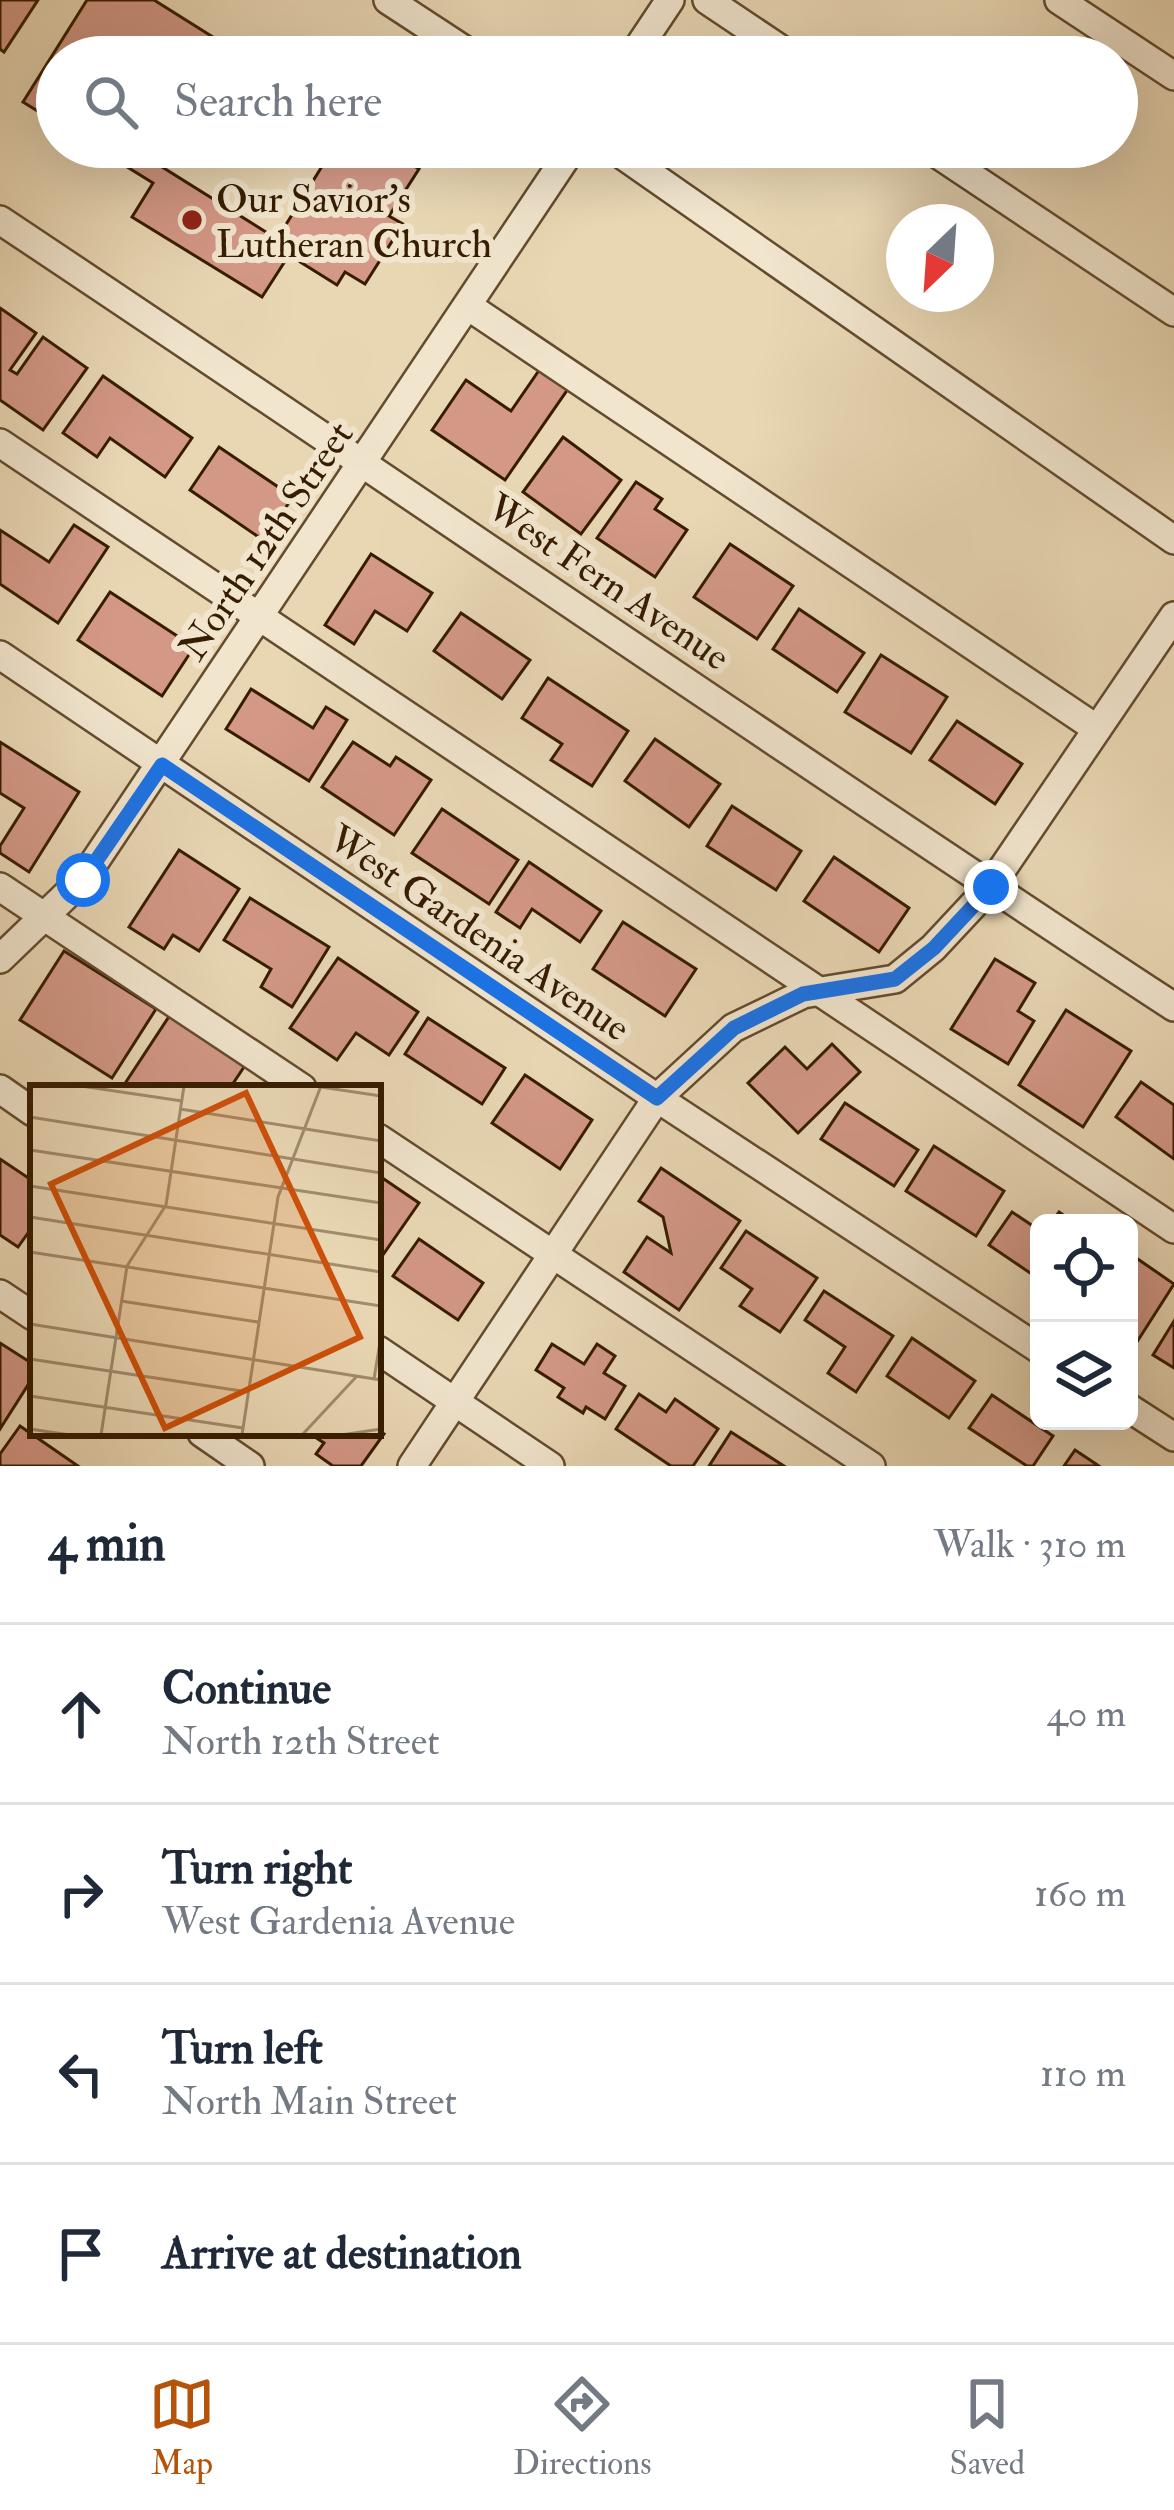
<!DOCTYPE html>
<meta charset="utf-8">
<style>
:root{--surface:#fff;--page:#f2f2f3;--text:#1f2937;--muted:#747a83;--line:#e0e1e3;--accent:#b45309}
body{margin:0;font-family:"IM FELL Double Pica",serif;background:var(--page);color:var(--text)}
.controls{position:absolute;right:36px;bottom:36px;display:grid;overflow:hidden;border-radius:18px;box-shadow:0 12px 48px #0002}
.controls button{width:108px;height:108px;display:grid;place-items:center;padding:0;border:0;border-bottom:3px solid var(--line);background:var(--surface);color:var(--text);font:60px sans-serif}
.compass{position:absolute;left:886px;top:204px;width:108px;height:108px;border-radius:50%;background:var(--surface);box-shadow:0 12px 48px #0002;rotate:205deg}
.stop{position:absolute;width:36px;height:36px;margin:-27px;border:9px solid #1a73e8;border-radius:50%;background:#fff}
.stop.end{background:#1a73e8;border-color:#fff;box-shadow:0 3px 12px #0008}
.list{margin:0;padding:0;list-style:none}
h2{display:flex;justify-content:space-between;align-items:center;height:156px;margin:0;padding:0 48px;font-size:51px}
h2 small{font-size:39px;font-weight:400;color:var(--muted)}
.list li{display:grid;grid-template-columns:78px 1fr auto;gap:36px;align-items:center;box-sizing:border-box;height:180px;padding:0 48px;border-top:3px solid var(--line)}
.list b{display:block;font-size:45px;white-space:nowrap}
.list p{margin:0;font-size:39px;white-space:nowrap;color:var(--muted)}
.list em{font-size:39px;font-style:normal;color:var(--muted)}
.icon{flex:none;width:66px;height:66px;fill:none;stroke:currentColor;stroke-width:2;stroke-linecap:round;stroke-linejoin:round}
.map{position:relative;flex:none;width:1174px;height:1466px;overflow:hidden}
.search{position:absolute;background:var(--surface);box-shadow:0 12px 48px #0002;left:36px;right:36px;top:36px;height:132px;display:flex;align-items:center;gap:30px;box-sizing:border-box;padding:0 42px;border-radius:66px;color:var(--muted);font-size:45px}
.sheet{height:876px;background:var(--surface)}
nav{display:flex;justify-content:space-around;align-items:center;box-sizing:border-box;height:168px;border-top:3px solid var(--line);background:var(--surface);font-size:33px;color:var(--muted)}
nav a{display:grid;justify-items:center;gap:6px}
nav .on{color:var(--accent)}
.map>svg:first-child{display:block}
</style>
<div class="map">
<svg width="1174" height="1466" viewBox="0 0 1174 1466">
<rect width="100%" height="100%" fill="#e9d7b4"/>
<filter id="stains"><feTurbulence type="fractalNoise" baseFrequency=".00167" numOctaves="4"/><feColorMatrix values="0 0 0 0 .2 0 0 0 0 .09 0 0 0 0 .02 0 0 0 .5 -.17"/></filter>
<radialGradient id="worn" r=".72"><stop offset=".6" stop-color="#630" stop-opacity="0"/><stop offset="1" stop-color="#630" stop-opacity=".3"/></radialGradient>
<g fill="#d39886" stroke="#361c01" stroke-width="3">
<path d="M0,0H38L4,52L0,49Z"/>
<path d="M87,0H154L224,44L216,57H57V123L23,102Z"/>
<path d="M95,147H160L151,160L277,239L334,147H383L419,169L389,216L403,224L365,284L345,272L337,285L289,255L262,297L132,217L153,183Z"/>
<path d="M0,308L36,333L10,370L17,374L43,337L87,368L43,430L0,400Z"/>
<path d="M542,366L570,386L505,480L432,430L466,380L511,411Z"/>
<path d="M103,376L192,438L165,477L110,438L97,457L63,433Z"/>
<path d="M563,437L621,480L581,534L523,492Z"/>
<path d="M219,447L293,497L263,540L190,490Z"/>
<path d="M636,482L662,499L655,509L687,530L655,577L597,538Z"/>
<path d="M74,525L108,547L58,623L0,584V530L49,562Z"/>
<path d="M730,544L793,586L757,639L694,597Z"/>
<path d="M371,554L432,593L407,631L375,611L354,644L325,625Z"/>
<path d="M110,592L194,647L162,696L78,640Z"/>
<path d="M799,609L864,653L837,692L773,649Z"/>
<path d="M461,613L530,660L502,699L434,651Z"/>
<path d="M881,655L947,697L911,753L845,712Z"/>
<path d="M548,678L628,731L592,786L551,760L562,744L522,718Z"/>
<path d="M251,689L313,728L326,707L347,720L309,781L226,729Z"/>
<path d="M957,721L1022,764L995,804L930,760Z"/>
<path d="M655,739L720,784L689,827L625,781Z"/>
<path d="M0,742L79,792L29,872L0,853V846L24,808L0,793Z"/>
<path d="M353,742L390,766L396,757L431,780L394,835L322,787Z"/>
<path d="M732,806L801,851L776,890L707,846Z"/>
<path d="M442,809L518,860L489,904L412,853Z"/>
<path d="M179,850L239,889L199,951L173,935L164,949L129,927Z"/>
<path d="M834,857L909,908L879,952L804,901Z"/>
<path d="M529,862L601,911L580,942L532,909L520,928L496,912Z"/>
<path d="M250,898L329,947L292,1007L261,987L271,969L224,940Z"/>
<path d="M623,922L696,969L665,1016L593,969Z"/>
<path d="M64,951L156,1009L112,1078L20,1020Z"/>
<path d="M338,958L418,1012L389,1055L356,1033L337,1060L290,1028Z"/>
<path d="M995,959L1035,983L1018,1011L1034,1021L1008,1064L951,1029Z"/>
<path d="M1066,1010L1131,1051L1083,1127L1019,1085Z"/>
<path d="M170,1015L246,1064L230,1088H122Z"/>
<path d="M428,1018L505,1068L482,1104L405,1054Z"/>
<path d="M832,1044L860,1072L798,1133L748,1083L785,1047L807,1069Z"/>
<path d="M525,1075L592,1120L560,1169L492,1123Z"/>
<path d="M1141,1082L1174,1105V1159L1116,1117Z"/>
<path d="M845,1103L918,1150L894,1186L821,1139Z"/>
<path d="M934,1146L1004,1191L976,1236L906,1191Z"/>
<path d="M0,1159L33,1181V1226L18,1247L0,1235Z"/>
<path d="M661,1168L740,1221L679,1310L624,1272L647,1237L671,1253L663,1217L639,1201Z"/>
<path d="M378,1175L419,1203L378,1262Z"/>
<path d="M1012,1212L1039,1230V1279L989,1245Z"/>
<path d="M1059,1212L1075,1223H1051Z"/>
<path d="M746,1231L817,1278L780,1332L740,1306L752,1289L721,1268Z"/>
<path d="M419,1239L483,1283L458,1320L393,1276Z"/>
<path d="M1129,1253L1174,1284L1135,1345L1129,1341Z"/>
<path d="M824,1291L893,1336L856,1392L828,1373L845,1347L805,1320Z"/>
<path d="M1174,1321V1368L1153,1355Z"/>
<path d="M912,1338L975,1381L949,1418L887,1376Z"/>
<path d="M0,1343L33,1364V1377L0,1429Z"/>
<path d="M552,1344L584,1364L597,1344L615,1356L604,1373L625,1386L605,1419L586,1407L583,1413L558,1397L564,1388L536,1370Z"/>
<path d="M639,1394L666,1412L675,1399L718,1429L693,1466H671L616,1429Z"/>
<path d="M992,1395L1053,1436L1033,1466H1027L969,1428Z"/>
<path d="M20,1426L78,1466H0V1454Z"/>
<path d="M378,1430L384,1434L361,1466H333L316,1454L324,1443L309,1433H378Z"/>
<path d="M731,1432L784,1466H709Z"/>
<path d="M1075,1450L1099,1466H1064Z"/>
</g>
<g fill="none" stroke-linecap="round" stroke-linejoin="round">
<g stroke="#634b2e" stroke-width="32">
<g id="minor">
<path d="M388,0L475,57"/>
<path d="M707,0L792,57"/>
<path d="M1059,0L1174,76"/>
<path d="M632,57L670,0"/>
<path d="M611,147L1174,540"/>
<path d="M927,147L1174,312"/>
<path d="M0,220C392,481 780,749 1174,1007"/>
<path d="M468,306L1097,729"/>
<path d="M0,443L1174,1229"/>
<path d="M0,655L657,1098L1039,1349"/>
<path d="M0,887L302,1088"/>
<path d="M0,959L83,879L573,147"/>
<path d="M0,1089L33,1112"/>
<path d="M378,1138L871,1466"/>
<path d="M0,1294L33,1316"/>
<path d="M378,1350L550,1466"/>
<path d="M1129,1408L1174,1437"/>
<path d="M202,1433L250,1466"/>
<path d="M412,1466L657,1098L733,1028L803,994L895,979L933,948L990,887L1174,616"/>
</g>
</g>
<use href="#minor" stroke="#f1e5ce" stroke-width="27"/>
</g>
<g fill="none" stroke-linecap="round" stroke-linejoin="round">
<path stroke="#1a73e8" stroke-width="15" d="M83,880L162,765L657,1098L734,1028L803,994L895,979L934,948L991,887"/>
</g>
<circle fill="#8f2418" stroke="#f1e5ce" stroke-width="4.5" cx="192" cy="220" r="12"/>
<g text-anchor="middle" stroke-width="12" stroke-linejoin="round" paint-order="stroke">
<g font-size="39" fill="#361c01" stroke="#f1e5ce" text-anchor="start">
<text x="216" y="212">Our Savior's<tspan x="216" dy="45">Lutheran Church</tspan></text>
</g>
<g font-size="39" fill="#361c01" stroke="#f1e5ce">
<text transform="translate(265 540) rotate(-56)" y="14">North 12th Street</text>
<text transform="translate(609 581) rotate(34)" y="14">West Fern Avenue</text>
<text transform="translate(480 932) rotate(34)" y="14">West Gardenia Avenue</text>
</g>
</g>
<g transform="translate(30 1085)">
<rect width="351" height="351" fill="#e9d7b4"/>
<path fill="none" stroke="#a18c6c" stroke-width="3" d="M51,1L152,16M284,1L351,11M150,24L351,56M0,32L351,88M0,65L351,118M0,101L351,155M0,132L351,187M0,167L351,221M91,216L228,237M0,239L351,295M0,274L218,307M344,294L351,251M0,311L213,343M0,344L40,350M71,350L97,181L136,120L154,1M212,350L248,112L291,1M272,350L327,291M311,350L351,344"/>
<path fill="#cd500a" fill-opacity="0.15" stroke="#cd500a" stroke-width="6" d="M216,8L330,252L135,343L21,99Z"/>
<rect width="351" height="351" fill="none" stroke="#361c01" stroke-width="6"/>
</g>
<rect width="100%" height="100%" filter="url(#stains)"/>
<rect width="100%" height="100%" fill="url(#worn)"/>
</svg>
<div class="controls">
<button><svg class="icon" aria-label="locate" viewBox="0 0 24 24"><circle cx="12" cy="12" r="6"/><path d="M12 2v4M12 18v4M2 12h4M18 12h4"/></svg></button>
<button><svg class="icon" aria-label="layers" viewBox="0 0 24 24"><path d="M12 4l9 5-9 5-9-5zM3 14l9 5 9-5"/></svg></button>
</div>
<svg class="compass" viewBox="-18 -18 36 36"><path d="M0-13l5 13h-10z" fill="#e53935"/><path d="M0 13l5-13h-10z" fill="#747a83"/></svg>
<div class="stop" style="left:83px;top:880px"></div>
<div class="stop end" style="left:991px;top:887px"></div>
<div class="search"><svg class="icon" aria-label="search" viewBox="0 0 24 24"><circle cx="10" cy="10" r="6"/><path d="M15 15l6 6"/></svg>Search here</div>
</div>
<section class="sheet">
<h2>4 min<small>Walk · 310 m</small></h2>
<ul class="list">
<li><svg class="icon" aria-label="ahead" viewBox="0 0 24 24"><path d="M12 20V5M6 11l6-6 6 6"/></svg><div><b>Continue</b><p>North 12th Street</p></div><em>40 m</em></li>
<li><svg class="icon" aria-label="right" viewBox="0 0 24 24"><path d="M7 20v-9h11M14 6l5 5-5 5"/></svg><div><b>Turn right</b><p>West Gardenia Avenue</p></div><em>160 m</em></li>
<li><svg class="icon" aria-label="left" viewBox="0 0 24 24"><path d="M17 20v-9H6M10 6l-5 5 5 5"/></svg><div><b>Turn left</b><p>North Main Street</p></div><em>110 m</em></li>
<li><svg class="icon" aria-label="arrive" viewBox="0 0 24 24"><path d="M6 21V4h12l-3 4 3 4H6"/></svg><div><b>Arrive at destination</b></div></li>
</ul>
</section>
<nav>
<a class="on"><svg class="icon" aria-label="map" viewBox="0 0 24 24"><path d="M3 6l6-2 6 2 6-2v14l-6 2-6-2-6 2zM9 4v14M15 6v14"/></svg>Map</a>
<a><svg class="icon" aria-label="directions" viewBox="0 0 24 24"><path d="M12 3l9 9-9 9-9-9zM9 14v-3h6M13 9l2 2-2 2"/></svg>Directions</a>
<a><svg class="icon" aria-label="saved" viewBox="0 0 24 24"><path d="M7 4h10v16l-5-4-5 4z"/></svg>Saved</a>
</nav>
